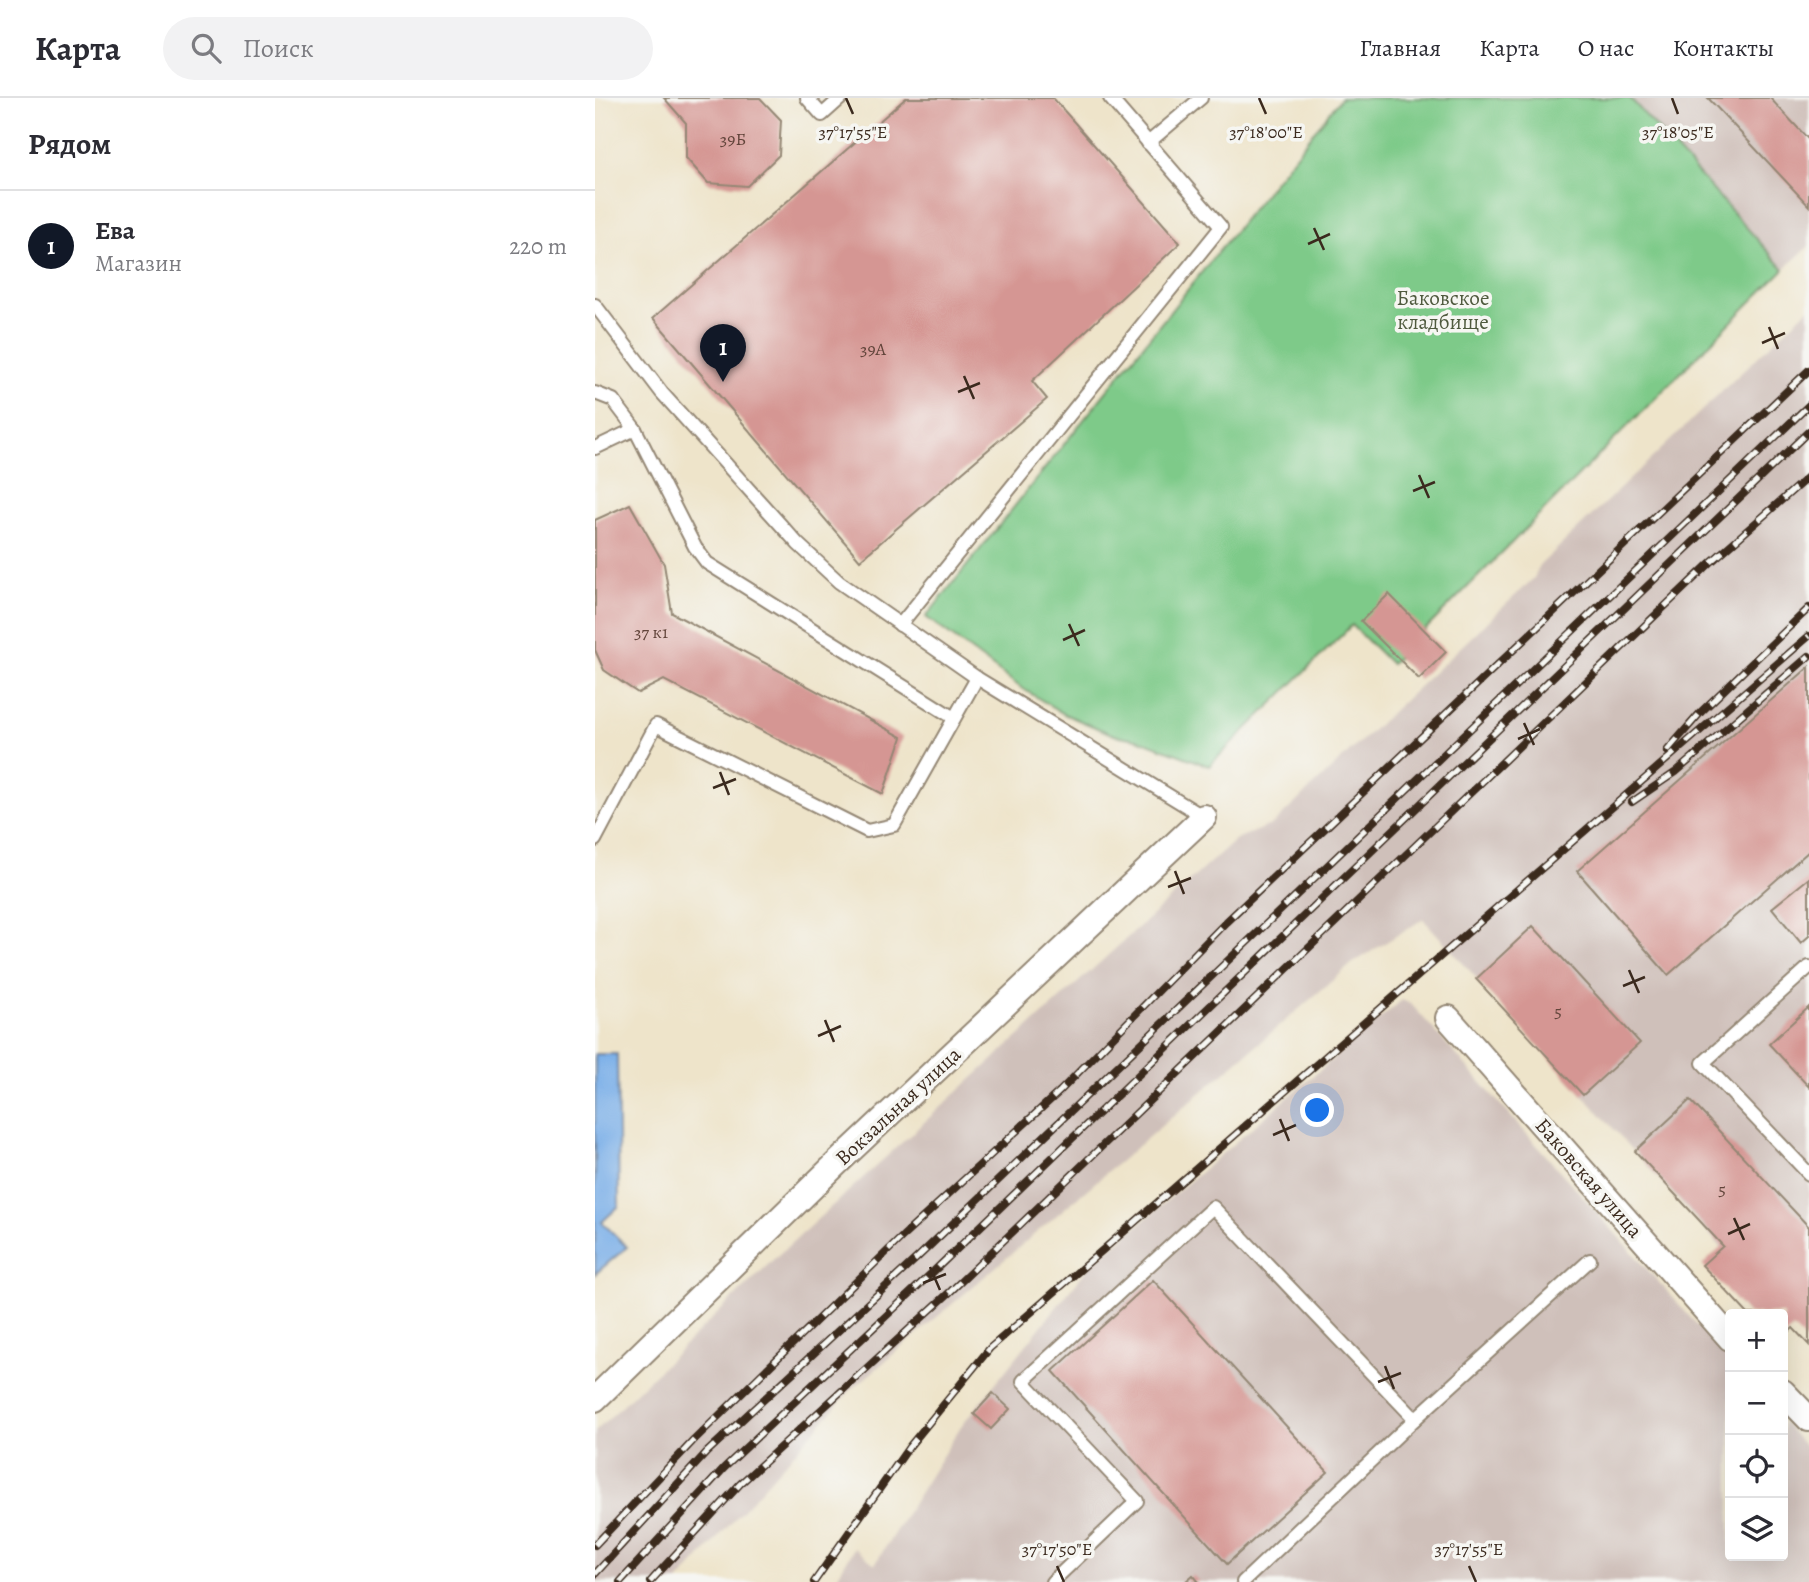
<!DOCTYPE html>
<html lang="ru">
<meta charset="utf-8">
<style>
:root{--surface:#fff;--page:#f2f2f3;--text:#2b2b33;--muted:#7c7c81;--line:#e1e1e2;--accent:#111827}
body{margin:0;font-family:Alegreya,serif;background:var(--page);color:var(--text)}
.controls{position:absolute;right:21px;bottom:21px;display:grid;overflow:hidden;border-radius:7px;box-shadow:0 7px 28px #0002}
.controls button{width:63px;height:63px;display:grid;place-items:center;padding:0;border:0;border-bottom:2px solid var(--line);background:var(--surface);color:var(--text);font:35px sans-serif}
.you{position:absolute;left:723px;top:1013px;width:24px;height:24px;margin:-18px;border:5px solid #fff;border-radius:50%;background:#1a73e8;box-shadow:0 0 0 10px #1a73e833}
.badge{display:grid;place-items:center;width:46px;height:46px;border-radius:50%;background:var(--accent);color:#fff;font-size:23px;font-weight:700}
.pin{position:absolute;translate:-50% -58px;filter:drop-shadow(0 2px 4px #0008)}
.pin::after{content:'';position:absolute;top:37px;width:24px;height:21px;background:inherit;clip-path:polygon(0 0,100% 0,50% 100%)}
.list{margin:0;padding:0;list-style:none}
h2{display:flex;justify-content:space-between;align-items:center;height:91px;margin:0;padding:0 28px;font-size:30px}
h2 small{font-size:23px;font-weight:400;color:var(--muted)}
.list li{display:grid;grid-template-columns:46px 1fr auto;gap:21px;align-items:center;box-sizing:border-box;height:112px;padding:0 28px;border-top:2px solid var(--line)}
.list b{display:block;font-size:26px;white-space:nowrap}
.list p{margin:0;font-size:23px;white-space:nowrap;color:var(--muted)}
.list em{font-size:23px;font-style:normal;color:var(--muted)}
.icon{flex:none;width:38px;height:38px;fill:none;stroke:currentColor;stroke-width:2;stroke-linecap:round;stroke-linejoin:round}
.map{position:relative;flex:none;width:1214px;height:1484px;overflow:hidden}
header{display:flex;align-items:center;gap:42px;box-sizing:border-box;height:98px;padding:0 35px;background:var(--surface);border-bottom:2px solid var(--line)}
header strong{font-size:33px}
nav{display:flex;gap:38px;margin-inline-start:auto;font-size:24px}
.search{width:490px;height:63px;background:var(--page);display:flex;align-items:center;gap:18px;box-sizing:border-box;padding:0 24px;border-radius:38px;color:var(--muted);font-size:26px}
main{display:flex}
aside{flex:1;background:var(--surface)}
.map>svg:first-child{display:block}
</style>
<header>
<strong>Карта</strong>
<div class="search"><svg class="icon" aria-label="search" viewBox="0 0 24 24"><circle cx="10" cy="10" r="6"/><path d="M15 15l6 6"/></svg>Поиск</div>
<nav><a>Главная</a><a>Карта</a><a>О нас</a><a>Контакты</a></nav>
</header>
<main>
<aside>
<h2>Рядом<small></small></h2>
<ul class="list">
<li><span class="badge">1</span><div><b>Ева</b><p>Магазин</p></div><em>220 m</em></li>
</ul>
</aside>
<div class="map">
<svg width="1214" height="1484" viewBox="0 0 1214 1484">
<rect width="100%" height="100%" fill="#f6f6f2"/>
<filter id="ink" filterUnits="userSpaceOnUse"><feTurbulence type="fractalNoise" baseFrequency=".0143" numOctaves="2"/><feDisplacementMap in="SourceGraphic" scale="14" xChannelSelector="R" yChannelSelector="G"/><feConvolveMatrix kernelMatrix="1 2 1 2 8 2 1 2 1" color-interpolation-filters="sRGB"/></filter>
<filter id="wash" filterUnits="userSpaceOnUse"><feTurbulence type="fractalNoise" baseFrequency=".00686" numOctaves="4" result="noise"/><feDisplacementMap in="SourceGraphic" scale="28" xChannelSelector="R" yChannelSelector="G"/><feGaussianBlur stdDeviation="1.57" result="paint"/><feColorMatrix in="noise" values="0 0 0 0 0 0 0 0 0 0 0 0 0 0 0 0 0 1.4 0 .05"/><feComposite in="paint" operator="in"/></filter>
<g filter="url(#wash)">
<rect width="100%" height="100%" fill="#eee4ca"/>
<g fill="#cfc0ba">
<path d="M1035,0H1214V148L1189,171Z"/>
<path d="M1214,210V1246L828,821L758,865L255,1293L83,1484H0V1334L182,1158L641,741L678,726L939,480L945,467Z"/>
<path d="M807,902L816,906L1135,1264V1458H1188V1324L1214,1353V1484H239L259,1450L280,1466L366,1328L493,1170Z"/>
</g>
<path fill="#7eca89" stroke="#5c7a54" stroke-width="2" d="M746,0H1035L1189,171L796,566L757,527L614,668L542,641L519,637L469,616L425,589L331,519Z"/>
<path fill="#7aafe8" stroke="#5a6c83" stroke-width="2" d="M0,956H22L24,1108L7,1124L32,1149L0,1176Z"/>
<g id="blocks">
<g fill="#d59693">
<path d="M69,0H165L186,22L184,57L152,88L113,85L91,60V25Z"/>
<path d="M311,0H458L585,145L437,283L452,301L265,462L58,220Z"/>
<path d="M1113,0H1175L1214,42V108Z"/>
<path d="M35,406L69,466L77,515L307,639L288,696L69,582L43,595L9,572L0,552V422Z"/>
<path d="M794,496L851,554L824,581L766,523Z"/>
<path d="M1214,569V753L1073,877L982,773Z"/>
<path d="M1214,780V838L1206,845L1177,810Z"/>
<path d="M938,828L1045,945L988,997L881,881Z"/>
<path d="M1214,909V989L1174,946Z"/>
<path d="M1095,1002L1214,1129V1247L1198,1230L1188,1240V1216H1153L1107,1167L1128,1148L1040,1053Z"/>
<path d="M558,1182L733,1374L632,1466L458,1273Z"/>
<path d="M398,1295L415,1311L396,1331L379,1316Z"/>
<path d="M598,1477L604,1484H590Z"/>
</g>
</g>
</g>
<g filter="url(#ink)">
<use href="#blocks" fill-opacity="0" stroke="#948774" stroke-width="2"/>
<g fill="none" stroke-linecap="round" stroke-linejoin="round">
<g stroke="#948774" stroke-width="16">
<g id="lane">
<path d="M212,0L227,17L246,0"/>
<path d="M553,45L606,0"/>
<path d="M0,207L67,295L203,446L244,484L382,580L609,719"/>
<path d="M0,295L18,302L40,331L100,449L112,465L359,620"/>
<path d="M0,350L40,331"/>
<path d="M305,527L626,129L515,0"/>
<path d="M0,742L61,627L272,733L299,727L382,580"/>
<path d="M1214,869L1108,965L1214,1076"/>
<path d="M457,1484L542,1403L428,1283L618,1109L820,1321"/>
<path d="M648,1484L820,1321L995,1162"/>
</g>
</g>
<g stroke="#948774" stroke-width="28">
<g id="street">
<path d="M853,920L1135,1240"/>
<path d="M1188,1294L1214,1321"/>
<path d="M0,1301L241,1066L609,719"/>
</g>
</g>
<use href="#lane" stroke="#fff" stroke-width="12"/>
<use href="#street" stroke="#fff" stroke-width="24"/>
<g stroke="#3b2a1e" stroke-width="8">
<g id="rail">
<path d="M1072,653L1106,614L1214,510"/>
<path d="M1037,704L1081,674L1214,558"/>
<path d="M0,1447L99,1342L308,1138L465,993L631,824L1214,272"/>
<path d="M0,1476L112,1354L324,1158L1214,307"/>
<path d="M25,1484L129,1370L339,1173L1214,333"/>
<path d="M55,1484L145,1386L356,1193L1115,465L1214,378"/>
<path d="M219,1484L314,1349L395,1250L1214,538"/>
</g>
</g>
<use href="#rail" stroke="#f6f6f2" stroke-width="5" stroke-dasharray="16" stroke-linecap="butt"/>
</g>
</g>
<path fill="none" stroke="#3b2a1e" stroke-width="2.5" d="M251,0L258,16M664,0L671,16M1077,0L1083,16M719,130L729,152M713,146L735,136M1174,229L1183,251M1167,245L1190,235M369,278L379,301M363,294L385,285M824,377L834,400M818,393L840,384M474,526L484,548M468,542L490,532M929,625L939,647M923,641L945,631M125,674L134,697M118,690L141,681M580,773L589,796M573,789L596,780M1034,872L1044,895M1028,888L1050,879M230,922L239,944M223,938L246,928M685,1021L694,1043M678,1037L701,1027M1139,1120L1149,1142M1133,1136L1155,1126M335,1169L345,1192M328,1185L351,1176M790,1268L799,1291M783,1284L806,1275M462,1468L469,1484M874,1468L881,1484"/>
<g text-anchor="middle" stroke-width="7" stroke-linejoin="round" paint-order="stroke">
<g font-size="18" fill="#62453b">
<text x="138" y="47">39Б</text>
<text x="278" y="257">39А</text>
<text x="56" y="540">37 к1</text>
<text x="963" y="919">5</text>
<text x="1127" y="1097">5</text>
</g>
<g font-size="21" fill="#4f5a3e" stroke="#f6f6f2">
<text x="848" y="207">Баковское<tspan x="848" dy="24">кладбище</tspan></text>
</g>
<g font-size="21" fill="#3b2a1e" stroke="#f6f6f2">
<text transform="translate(303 1008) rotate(-43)" y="7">Вокзальная улица</text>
<text transform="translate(994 1080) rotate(49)" y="7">Баковская улица</text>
</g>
</g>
<g font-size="18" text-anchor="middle" fill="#3b2a1e" stroke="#f6f6f2" stroke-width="7" stroke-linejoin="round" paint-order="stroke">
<text x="258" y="40">37°17'55"E</text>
<text x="671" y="40">37°18'00"E</text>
<text x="1083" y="40">37°18'05"E</text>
<text x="462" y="1457">37°17'50"E</text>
<text x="874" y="1457">37°17'55"E</text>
</g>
</svg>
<div class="controls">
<button>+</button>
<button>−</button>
<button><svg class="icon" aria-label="locate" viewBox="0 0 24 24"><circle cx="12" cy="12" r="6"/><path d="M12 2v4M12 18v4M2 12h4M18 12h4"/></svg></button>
<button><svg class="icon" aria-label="layers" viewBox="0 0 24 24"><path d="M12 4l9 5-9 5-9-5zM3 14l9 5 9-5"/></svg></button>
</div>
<div class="you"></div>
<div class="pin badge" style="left:128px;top:284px">1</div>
</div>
</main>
